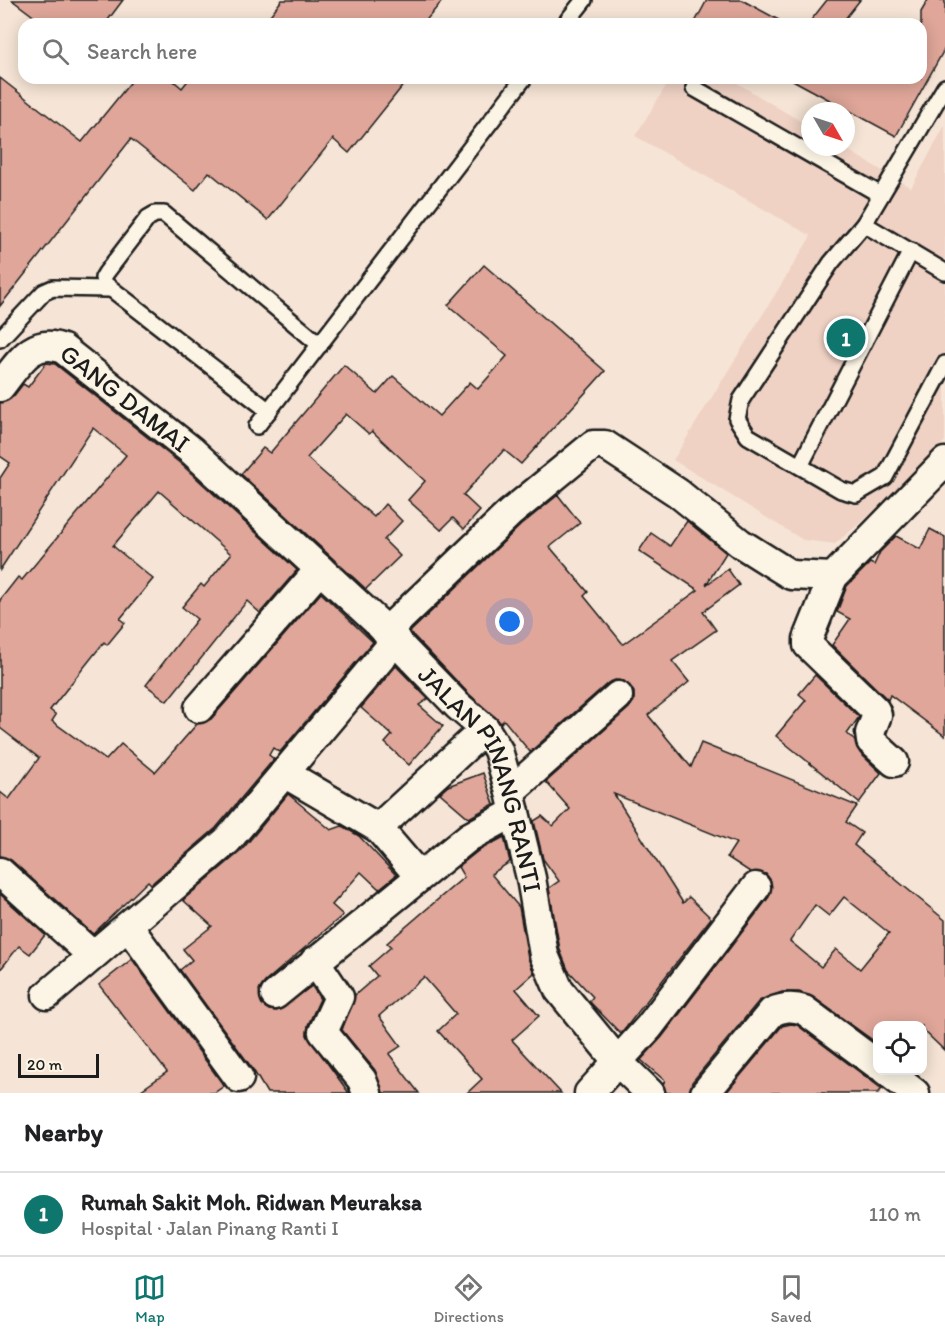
<!DOCTYPE html>
<meta charset="utf-8">
<style>
:root{--surface:#fff;--page:#f2f2f2;--text:#202124;--muted:#757577;--line:#e0e0e0;--accent:#0f766e}
body{margin:0;font-family:Itim,sans-serif;background:var(--page);color:var(--text)}
.controls{position:absolute;right:18px;bottom:18px;display:grid;overflow:hidden;border-radius:12px;box-shadow:0 3px 15px #0003}
.controls button{width:54px;height:54px;display:grid;place-items:center;padding:0;border:0;border-bottom:2px solid var(--line);background:var(--surface);color:var(--text);font:30px sans-serif}
.compass{position:absolute;left:801px;top:102px;width:54px;height:54px;border-radius:50%;background:var(--surface);box-shadow:0 3px 15px #0003;rotate:129deg}
.scale{position:absolute;left:18px;bottom:15px;width:81px;box-sizing:border-box;padding-left:6px;border:3px solid #1c1c1c;border-top:0;font-size:16px;line-height:21px;white-space:nowrap;color:#1c1c1c;-webkit-text-stroke:4px #fcf5e5;paint-order:stroke}
.you{position:absolute;left:510px;top:622px;width:21px;height:21px;margin:-15px;border:4px solid #fff;border-radius:50%;background:#1a73e8;box-shadow:0 0 0 9px #1a73e833}
.badge{display:grid;place-items:center;width:39px;height:39px;border-radius:50%;background:var(--accent);color:#fff;font-size:20px;font-weight:700}
.pin{position:absolute;translate:-50% -50%;border:3px solid #fff;box-shadow:0 2px 6px #0006}
.list{margin:0;padding:0;list-style:none}
h2{display:flex;justify-content:space-between;align-items:center;height:78px;margin:0;padding:0 24px;font-size:26px}
h2 small{font-size:20px;font-weight:400;color:var(--muted)}
.list li{display:grid;grid-template-columns:39px 1fr auto;gap:18px;align-items:center;box-sizing:border-box;height:84px;padding:0 24px;border-top:2px solid var(--line)}
.list b{display:block;font-size:22px;white-space:nowrap}
.list p{margin:0;font-size:20px;white-space:nowrap;color:var(--muted)}
.list em{font-size:20px;font-style:normal;color:var(--muted)}
.icon{flex:none;width:33px;height:33px;fill:none;stroke:currentColor;stroke-width:2;stroke-linecap:round;stroke-linejoin:round}
.map{position:relative;flex:none;width:945px;height:1093px;overflow:hidden}
.search{position:absolute;background:var(--surface);box-shadow:0 3px 15px #0003;left:18px;right:18px;top:18px;height:66px;display:flex;align-items:center;gap:15px;box-sizing:border-box;padding:0 21px;border-radius:18px;color:var(--muted);font-size:22px}
.sheet{height:162px;background:var(--surface)}
nav{display:flex;justify-content:space-around;align-items:center;box-sizing:border-box;height:84px;border-top:2px solid var(--line);background:var(--surface);font-size:16px;color:var(--muted)}
nav a{display:grid;justify-items:center;gap:3px}
nav .on{color:var(--accent)}
.map>svg:first-child{display:block}
</style>
<div class="map">
<svg width="945" height="1093" viewBox="0 0 945 1093">
<rect width="100%" height="100%" fill="#f6e5d6"/>
<filter id="ink" filterUnits="userSpaceOnUse"><feTurbulence type="fractalNoise" baseFrequency=".0167" numOctaves="2"/><feDisplacementMap in="SourceGraphic" scale="12" xChannelSelector="R" yChannelSelector="G"/><feConvolveMatrix kernelMatrix="1 2 1 2 8 2 1 2 1" color-interpolation-filters="sRGB"/></filter>
<g filter="url(#ink)">
<path fill="#efd2c4" d="M671,78H729L810,127V147H843L911,188L945,125V441L897,492L835,544L803,540L673,460L811,236L635,136Z"/>
<g fill="#dfa699" stroke="#1c1c1c" stroke-width="1.5" fill-rule="evenodd">
<path d="M12,0H123L105,24H44Z"/>
<path d="M282,0H443L423,24H263Z"/>
<path d="M707,0H742L786,24H694Z"/>
<path d="M827,0H860L841,24H808Z"/>
<path d="M928,0H945V48L896,136L789,78H921V12Z"/>
<path d="M0,78L82,142L134,78H170L182,88L190,78H409L349,153L333,139L268,220L209,172L195,190L131,139L0,306Z"/>
<path d="M484,265L605,371L521,464L504,450L463,495L480,511L464,529L453,518L441,530L408,500L425,481L372,431L369,434L346,414L307,458L374,517L385,504L402,521L384,540L400,556L366,589L241,474L263,448L270,453L344,365L377,394L393,376L439,416L470,382L478,389L507,356L448,305Z"/>
<path d="M46,363L55,364L181,464L297,570L260,613L247,601L167,701L146,685L197,619L182,607L201,584L204,587L231,554L159,491L113,546L153,579L120,619L125,623L107,645L104,642L50,710L56,715L52,721L106,760L121,744L155,772L197,724L211,719L321,593L373,642L280,752L273,748L269,755L274,759L216,828L151,884L148,881L93,934L11,860L0,856V792L9,799L39,758L0,728V600L18,577L22,580L126,455L93,428L0,570V478L10,463L0,456V403L13,397L23,384L28,387Z"/>
<path d="M558,495L580,523L550,547L588,592L584,596L623,644L698,590L639,551L651,533L670,546L687,521L726,553L706,585L728,569L739,585L703,612L716,630L672,661L689,682L648,715L691,767L701,743L857,806L846,822L862,833L854,845L945,920V1051L922,1029V1026H878V1044L813,997L799,992H782L759,1001L692,1082L689,1093H666L663,1084L665,1081L641,1060L662,1037L769,897L771,881L766,874L750,872L727,857L736,843L614,794L683,903L689,897L711,918L621,1034L589,1001L593,997L568,970L560,950L549,888L559,881L543,859L534,821L542,816L553,826L570,809L546,782L629,708L634,701V692L624,681L615,680L608,683L530,752L504,720L501,723L469,694L410,632L521,525ZM844,897L889,933L860,969L836,949L821,967L790,941L815,905L829,916Z"/>
<path d="M930,529L945,537V736L890,695L888,700L832,645L850,619L837,612L847,586L870,563L874,565L880,552L896,536L920,549Z"/>
<path d="M396,666L428,699L419,705L443,726L409,765L385,743L392,735L361,708Z"/>
<path d="M815,675L859,717L847,734L854,739L860,753L881,773L859,803L776,736L806,700L799,694Z"/>
<path d="M483,773L494,804L469,818L440,793L448,786Z"/>
<path d="M288,794L331,830L342,826L359,836L396,875L379,889L361,872L332,905L343,915L265,982L259,990L262,1005L269,1010L277,1011L312,986L320,999L308,1025L307,1035L349,1093H267L252,1068L180,970L192,960L183,949L212,926L183,900L241,851Z"/>
<path d="M504,837L510,862L491,874L519,907L528,958L534,973L516,989L539,1016L512,1040L561,1093H467L482,1079L438,1031L456,1014L424,977L379,1016L401,1046L389,1054L419,1093H383L375,1070L342,1030L355,995L377,976L369,966L391,947L387,943L464,877L458,867L478,851Z"/>
<path d="M0,894L45,935L30,954L19,946L0,970Z"/>
<path d="M132,959L224,1086L214,1093H137L167,1072L99,985Z"/>
<path d="M791,1024L797,1025L882,1089L878,1093H726L782,1026Z"/>
</g>
<g fill="none" stroke-linecap="round" stroke-linejoin="round">
<g stroke="#1c1c1c" stroke-width="20">
<g id="lane">
<path d="M565,24L584,0"/>
<path d="M945,87L864,224L945,272"/>
<path d="M694,88L881,195"/>
<path d="M864,224L831,263L741,400L737,419L748,436L841,490L856,494L885,477L945,364"/>
<path d="M0,339L44,292L53,288L108,289"/>
<path d="M269,411L105,284L103,278L106,273L148,218L155,214H164L320,345"/>
<path d="M257,426L524,78"/>
<path d="M800,466L911,251"/>
</g>
</g>
<g stroke="#1c1c1c" stroke-width="33">
<g id="street">
<path id="s1" d="M0,387C17,366 32,336 63,349L192,451L376,621L458,706L485,729L498,750L510,792L531,878L544,955L559,990L618,1062L650,1093"/>
<path d="M833,577L808,639V645L875,710L877,715L870,733L871,741L894,762"/>
<path d="M386,632L510,513L593,445H605L678,493L740,543L791,575L833,577L945,462"/>
<path d="M199,708L320,569"/>
<path d="M284,773L378,828L419,876"/>
<path d="M510,792L618,696"/>
<path d="M378,828L485,729"/>
<path d="M0,872L92,955"/>
<path d="M128,926L239,1078"/>
<path d="M315,961L339,997L323,1032L362,1080L367,1093"/>
<path d="M47,995L228,840L396,640"/>
<path d="M275,995L469,837L515,812"/>
<path d="M885,1070L915,1093"/>
<path d="M589,1093L649,1027L756,887"/>
<path d="M705,1093L772,1012C783,1007 792,1006 804,1010L878,1065"/>
</g>
</g>
<use href="#lane" stroke="#fcf5e5" stroke-width="15"/>
<use href="#street" stroke="#fcf5e5" stroke-width="28"/>
</g>
</g>
<g text-anchor="middle" stroke-width="4.5" stroke-linejoin="round" paint-order="stroke">
<g font-size="26" fill="#1c1c1c" stroke="#fcf5e5">
<text dy="9" stroke="none"><textPath href="#s1" startOffset="160">GANG DAMAI</textPath></text>
<text dy="9" stroke="none"><textPath href="#s1" startOffset="692">JALAN PINANG RANTI</textPath></text>
</g>
</g>
</svg>
<div class="controls">
<button><svg class="icon" aria-label="locate" viewBox="0 0 24 24"><circle cx="12" cy="12" r="6"/><path d="M12 2v4M12 18v4M2 12h4M18 12h4"/></svg></button>
</div>
<svg class="compass" viewBox="-18 -18 36 36"><path d="M0-13l5 13h-10z" fill="#e53935"/><path d="M0 13l5-13h-10z" fill="#757577"/></svg>
<div class="scale">20 m</div>
<div class="you"></div>
<div class="pin badge" style="left:846px;top:338px">1</div>
<div class="search"><svg class="icon" aria-label="search" viewBox="0 0 24 24"><circle cx="10" cy="10" r="6"/><path d="M15 15l6 6"/></svg>Search here</div>
</div>
<section class="sheet">
<h2>Nearby<small></small></h2>
<ul class="list">
<li><span class="badge">1</span><div><b>Rumah Sakit Moh. Ridwan Meuraksa</b><p>Hospital · Jalan Pinang Ranti I</p></div><em>110 m</em></li>
</ul>
</section>
<nav>
<a class="on"><svg class="icon" aria-label="map" viewBox="0 0 24 24"><path d="M3 6l6-2 6 2 6-2v14l-6 2-6-2-6 2zM9 4v14M15 6v14"/></svg>Map</a>
<a><svg class="icon" aria-label="directions" viewBox="0 0 24 24"><path d="M12 3l9 9-9 9-9-9zM9 14v-3h6M13 9l2 2-2 2"/></svg>Directions</a>
<a><svg class="icon" aria-label="saved" viewBox="0 0 24 24"><path d="M7 4h10v16l-5-4-5 4z"/></svg>Saved</a>
</nav>
